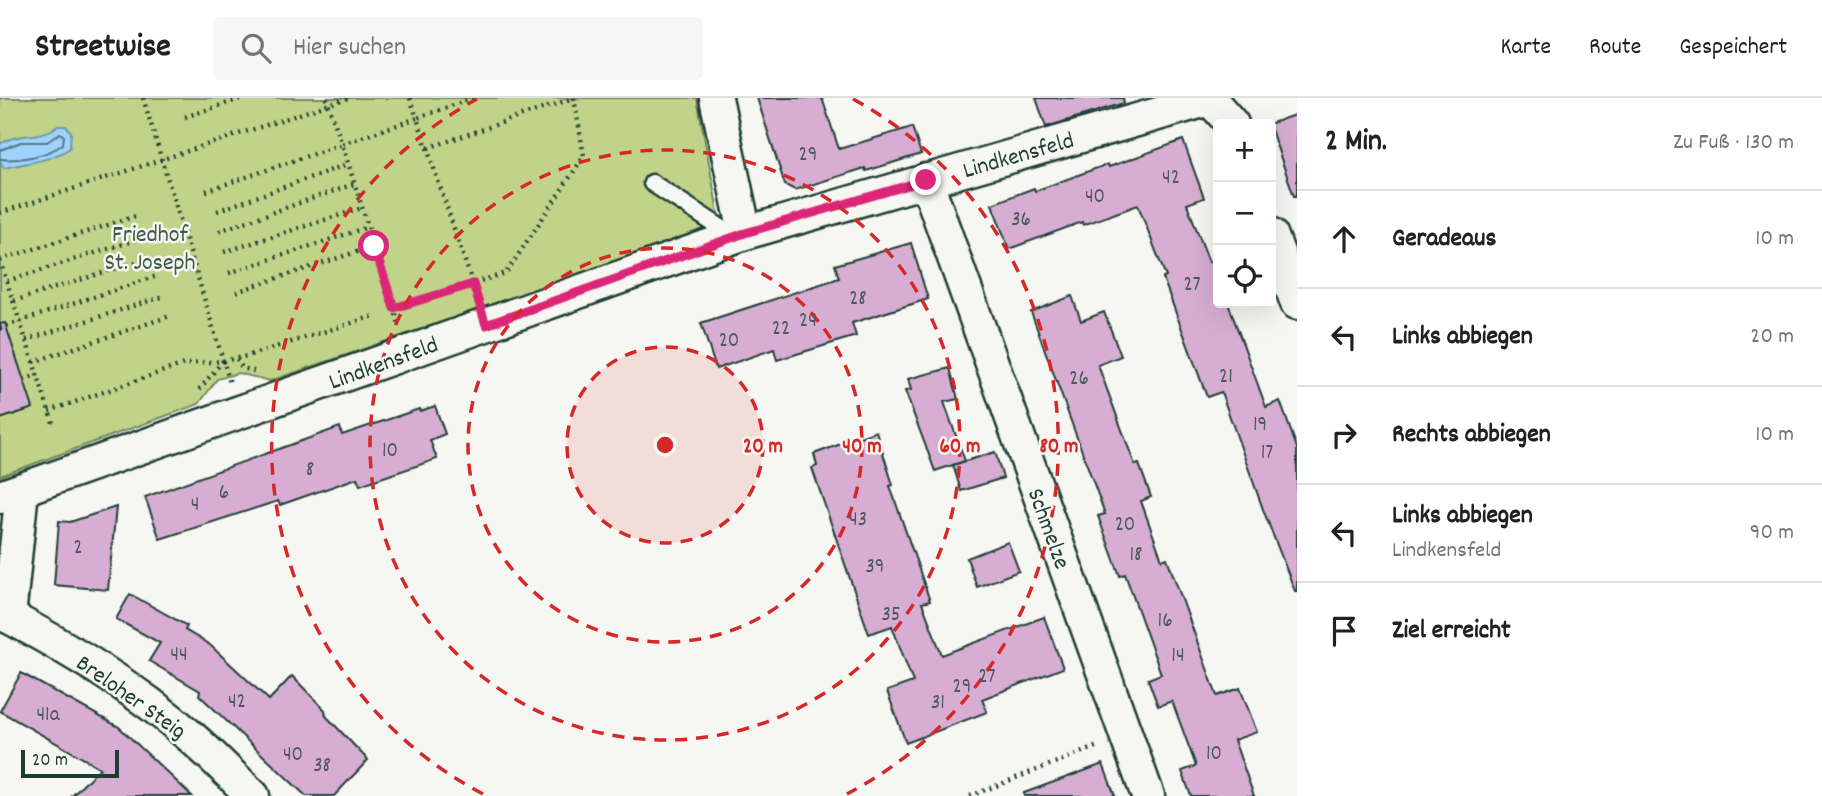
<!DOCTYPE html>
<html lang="de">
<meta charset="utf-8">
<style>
:root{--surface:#fff;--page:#f6f6f6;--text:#202124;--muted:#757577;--line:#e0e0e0}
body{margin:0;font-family:Dekko,sans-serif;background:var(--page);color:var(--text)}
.controls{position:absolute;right:21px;top:21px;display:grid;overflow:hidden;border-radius:7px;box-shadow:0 7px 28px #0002}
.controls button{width:63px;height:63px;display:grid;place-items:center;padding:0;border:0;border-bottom:2px solid var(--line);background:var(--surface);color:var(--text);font:35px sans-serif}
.scale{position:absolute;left:21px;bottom:18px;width:98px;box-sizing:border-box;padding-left:7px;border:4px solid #1f3d34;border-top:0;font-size:19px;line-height:24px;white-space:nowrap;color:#1f3d34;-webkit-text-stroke:5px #f6f6f2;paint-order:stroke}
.stop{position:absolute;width:21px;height:21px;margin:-16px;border:5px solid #db2777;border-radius:50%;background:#fff}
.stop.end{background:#db2777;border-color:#fff;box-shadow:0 2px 7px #0008}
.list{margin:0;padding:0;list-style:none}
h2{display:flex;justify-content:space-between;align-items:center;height:91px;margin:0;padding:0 28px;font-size:30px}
h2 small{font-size:23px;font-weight:400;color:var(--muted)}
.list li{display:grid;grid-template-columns:46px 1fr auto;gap:21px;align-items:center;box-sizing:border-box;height:98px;padding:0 28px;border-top:2px solid var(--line)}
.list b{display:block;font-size:26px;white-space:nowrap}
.list p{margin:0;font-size:23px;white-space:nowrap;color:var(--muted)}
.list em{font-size:23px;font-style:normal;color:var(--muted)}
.icon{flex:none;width:38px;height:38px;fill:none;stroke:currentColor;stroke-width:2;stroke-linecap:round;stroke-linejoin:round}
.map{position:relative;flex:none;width:1297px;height:698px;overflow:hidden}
header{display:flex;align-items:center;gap:42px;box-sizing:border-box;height:98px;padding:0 35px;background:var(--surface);border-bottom:2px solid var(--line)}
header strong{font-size:33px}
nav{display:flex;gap:38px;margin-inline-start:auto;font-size:24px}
.search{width:490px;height:63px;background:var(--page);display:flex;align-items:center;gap:18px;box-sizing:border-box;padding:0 24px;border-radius:7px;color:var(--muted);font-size:26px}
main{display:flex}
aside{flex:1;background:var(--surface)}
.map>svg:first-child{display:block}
</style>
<header>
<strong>Streetwise</strong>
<div class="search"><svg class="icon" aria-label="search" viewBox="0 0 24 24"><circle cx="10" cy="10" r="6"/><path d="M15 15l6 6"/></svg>Hier suchen</div>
<nav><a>Karte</a><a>Route</a><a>Gespeichert</a></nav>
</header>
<main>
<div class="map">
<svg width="1297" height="698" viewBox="0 0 1297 698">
<rect width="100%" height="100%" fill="#f6f6f2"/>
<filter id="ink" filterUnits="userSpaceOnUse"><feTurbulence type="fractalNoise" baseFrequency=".0143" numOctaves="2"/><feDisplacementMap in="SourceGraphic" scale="14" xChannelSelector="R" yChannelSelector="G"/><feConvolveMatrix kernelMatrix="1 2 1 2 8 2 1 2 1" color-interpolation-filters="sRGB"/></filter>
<g filter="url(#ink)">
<path fill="#c1d388" stroke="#70885e" stroke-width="2" d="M0,0H697L721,130L686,144L481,211L270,283L238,275L217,281L199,306L0,378Z"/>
<path fill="#9fd3fd" stroke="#6c97ad" stroke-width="2" d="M58,28H66L71,34L70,50C49,64 28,64 4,70L0,63V46C22,32 37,43 58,28Z"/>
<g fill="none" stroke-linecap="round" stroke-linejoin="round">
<path stroke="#527984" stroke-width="2" d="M0,52L21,44H47L60,35L64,38L63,46C47,58 19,63 0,61"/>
</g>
<g fill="#d7add3" stroke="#1f3d34" stroke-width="2">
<path d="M757,0H822L839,51L912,29L921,56L866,73L865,70L795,92L785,87Z"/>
<path d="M1036,0H1123L1124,5L1046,29Z"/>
<path d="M1297,16V98H1294L1269,26Z"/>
<path d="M1183,42L1204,100L1187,106L1209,164L1213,163L1218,178V205H1228L1266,309L1280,303L1297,350V493H1295L1264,414L1221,294L1207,299L1163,180L1166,179L1138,107L1083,127L1082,124L1009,151L992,106L1034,90L1035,93L1108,66L1109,69Z"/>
<path d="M911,145L928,201L852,225L856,238L777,262L774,251L716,271L701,225L839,180L835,167Z"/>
<path d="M1072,198L1081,223L1104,214L1121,258L1098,267L1135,367L1139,366L1151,399L1141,403L1162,462L1167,460L1217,598L1240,590L1257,634L1234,642L1254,698H1191L1182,673L1196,668L1172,603L1158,608L1148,581L1161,576L1125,476L1120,478L1098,418L1105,416L1031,214Z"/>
<path d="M5,225L33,310L0,321V226Z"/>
<path d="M950,270L958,301L944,304L965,363L935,373L905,293L911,292L908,281Z"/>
<path d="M435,308L445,336L430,342L437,361L360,387L357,380L280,407L278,403L160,441L145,399L340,329L342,337L419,311L420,313Z"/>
<path d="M876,333L893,387L890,388L930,503L922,505L942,557L1044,519L1063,570L982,601L987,614L906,645L887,593L913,584L892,528L869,536L812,370L817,368L814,356Z"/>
<path d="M995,354L1003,380L961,393L953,367Z"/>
<path d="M116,409L108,492L54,487L59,423L70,424Z"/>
<path d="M1008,444L1019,473L977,489L967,460Z"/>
<path d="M130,496L187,528L185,532L210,547L269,602L292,578L325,612L326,618L368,662L334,698H306L199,597L200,593L149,563L160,545L116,521Z"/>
<path d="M21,575L119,629L192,698H72L100,670L0,613Z"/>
<path d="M1103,666L1115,698H1024V695Z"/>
</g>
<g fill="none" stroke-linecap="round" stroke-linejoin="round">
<g stroke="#1f3d34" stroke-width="21">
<path id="service" d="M652,85L721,130L731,140"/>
</g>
<g stroke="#1f3d34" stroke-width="37">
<g id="minor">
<path d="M716,0L745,135"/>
<path d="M1209,0L1232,26"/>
<path d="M926,82L1148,698"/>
<path d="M1271,136L1297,205"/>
<path d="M0,399L745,135L1210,1"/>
<path d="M0,514C66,549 134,589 190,638C212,657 232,678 253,698"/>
<path d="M9,519L22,392"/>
</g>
</g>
<g stroke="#1f3d34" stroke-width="4.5" stroke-dasharray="2 5" stroke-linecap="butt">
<path d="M143,0L230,285"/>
<path d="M326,0L342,46L417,20L410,0"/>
<path d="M473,0L417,20L476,196"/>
<path d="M185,19L243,0"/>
<path d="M428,50L574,0"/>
<path d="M206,93L342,46L399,226"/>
<path d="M217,113L348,66"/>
<path d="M0,115L348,0"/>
<path d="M219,133L354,86"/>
<path d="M224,154L362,110"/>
<path d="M0,162L139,117"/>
<path d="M0,163L53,325"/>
<path d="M229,175L368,129"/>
<path d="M7,183L142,140"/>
<path d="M236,194L374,148"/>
<path d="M14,203L149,160"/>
<path d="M394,210L506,175L584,58L574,0"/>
<path d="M0,230L157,178"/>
<path d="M26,242L165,198"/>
<path d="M237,261L242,270L254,273"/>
<path d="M223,263L247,258L374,218"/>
<path d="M33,264L170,218"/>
<path d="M24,282L38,277"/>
<path d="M49,313L184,266L223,263L197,294"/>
<path d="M970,698L1098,648"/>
</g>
<use href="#service" stroke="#f6f6f2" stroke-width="16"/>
<use href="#minor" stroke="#f6f6f2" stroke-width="32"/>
</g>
</g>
<g fill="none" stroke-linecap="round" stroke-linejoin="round" filter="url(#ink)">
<path stroke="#db2777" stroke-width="9" d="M374,148L394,210L473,186L486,227L745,135L926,82"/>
</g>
<circle cx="665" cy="347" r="98" fill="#d62828" fill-opacity=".12"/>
<g fill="none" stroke="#d62828" stroke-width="3.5" stroke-dasharray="12 9">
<circle cx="665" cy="347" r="98"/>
<circle cx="665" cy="347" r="197"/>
<circle cx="665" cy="347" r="295"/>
<path d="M483 696A394 394 0 0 1 477 1M853 1A394 394 0 0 1 847 696"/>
</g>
<g text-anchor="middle" stroke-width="5" stroke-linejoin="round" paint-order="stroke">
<g font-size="21" fill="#4d595c">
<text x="808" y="62">29</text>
<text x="1171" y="85">42</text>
<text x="1095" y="104">40</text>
<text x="1021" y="127">36</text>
<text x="1192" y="192">27</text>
<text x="858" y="206">28</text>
<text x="808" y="228">24</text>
<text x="781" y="236">22</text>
<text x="729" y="248">20</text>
<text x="1226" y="284">21</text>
<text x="1079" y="286">26</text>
<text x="1260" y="332">19</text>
<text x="390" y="358">10</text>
<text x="1267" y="360">17</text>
<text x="310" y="377">8</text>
<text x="224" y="400">6</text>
<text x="195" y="412">4</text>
<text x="858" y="427">43</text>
<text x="1125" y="432">20</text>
<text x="78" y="455">2</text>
<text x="1136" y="462">18</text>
<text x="875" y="474">39</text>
<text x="891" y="522">35</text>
<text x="1165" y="528">16</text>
<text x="179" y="562">44</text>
<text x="1178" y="563">14</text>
<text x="987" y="584">27</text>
<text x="962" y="594">29</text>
<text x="237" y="609">42</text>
<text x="938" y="610">31</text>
<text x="48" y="622">41a</text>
<text x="1214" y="661">10</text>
<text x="293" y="662">40</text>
<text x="322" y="673">38</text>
</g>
<g font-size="24" fill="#1f3d34" stroke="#f6f6f2">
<text transform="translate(1018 56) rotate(-16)" y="8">Lindkensfeld</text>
<text transform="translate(383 264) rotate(-20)" y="8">Lindkensfeld</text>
<text transform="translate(1050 430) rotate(70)" y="8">Schmelze</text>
<text transform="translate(132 598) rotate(35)" y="8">Breloher Steig</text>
</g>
<g font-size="24" fill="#3f5b45" stroke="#f6f6f2">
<text x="150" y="143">Friedhof<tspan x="150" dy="28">St. Joseph</tspan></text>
</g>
</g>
<circle cx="665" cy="347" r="10" fill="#d62828" stroke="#f6f6f2" stroke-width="3.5"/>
<g font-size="21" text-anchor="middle" font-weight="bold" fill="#d62828" stroke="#f6f6f2" stroke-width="5" stroke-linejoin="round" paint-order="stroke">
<text x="763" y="354">20 m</text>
<text x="862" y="354">40 m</text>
<text x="960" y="354">60 m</text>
<text x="1059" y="354">80 m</text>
</g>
</svg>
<div class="controls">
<button>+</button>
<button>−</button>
<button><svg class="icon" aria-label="locate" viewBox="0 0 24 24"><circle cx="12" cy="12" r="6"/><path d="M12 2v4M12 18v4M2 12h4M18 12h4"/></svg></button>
</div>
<div class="scale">20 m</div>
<div class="stop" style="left:374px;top:148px"></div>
<div class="stop end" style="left:926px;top:82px"></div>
</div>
<aside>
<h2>2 Min.<small>Zu Fuß · 130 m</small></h2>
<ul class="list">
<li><svg class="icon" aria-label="ahead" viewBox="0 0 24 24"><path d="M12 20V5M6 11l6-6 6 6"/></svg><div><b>Geradeaus</b></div><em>10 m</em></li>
<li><svg class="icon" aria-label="left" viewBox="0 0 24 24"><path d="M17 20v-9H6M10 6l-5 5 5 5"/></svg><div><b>Links abbiegen</b></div><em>20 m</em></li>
<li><svg class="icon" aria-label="right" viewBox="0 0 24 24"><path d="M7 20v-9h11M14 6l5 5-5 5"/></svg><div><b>Rechts abbiegen</b></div><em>10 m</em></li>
<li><svg class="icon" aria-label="left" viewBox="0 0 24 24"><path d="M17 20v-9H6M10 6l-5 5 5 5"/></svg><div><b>Links abbiegen</b><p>Lindkensfeld</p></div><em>90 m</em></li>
<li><svg class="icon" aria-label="arrive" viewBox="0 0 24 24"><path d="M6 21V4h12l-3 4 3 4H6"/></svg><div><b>Ziel erreicht</b></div></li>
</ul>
</aside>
</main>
